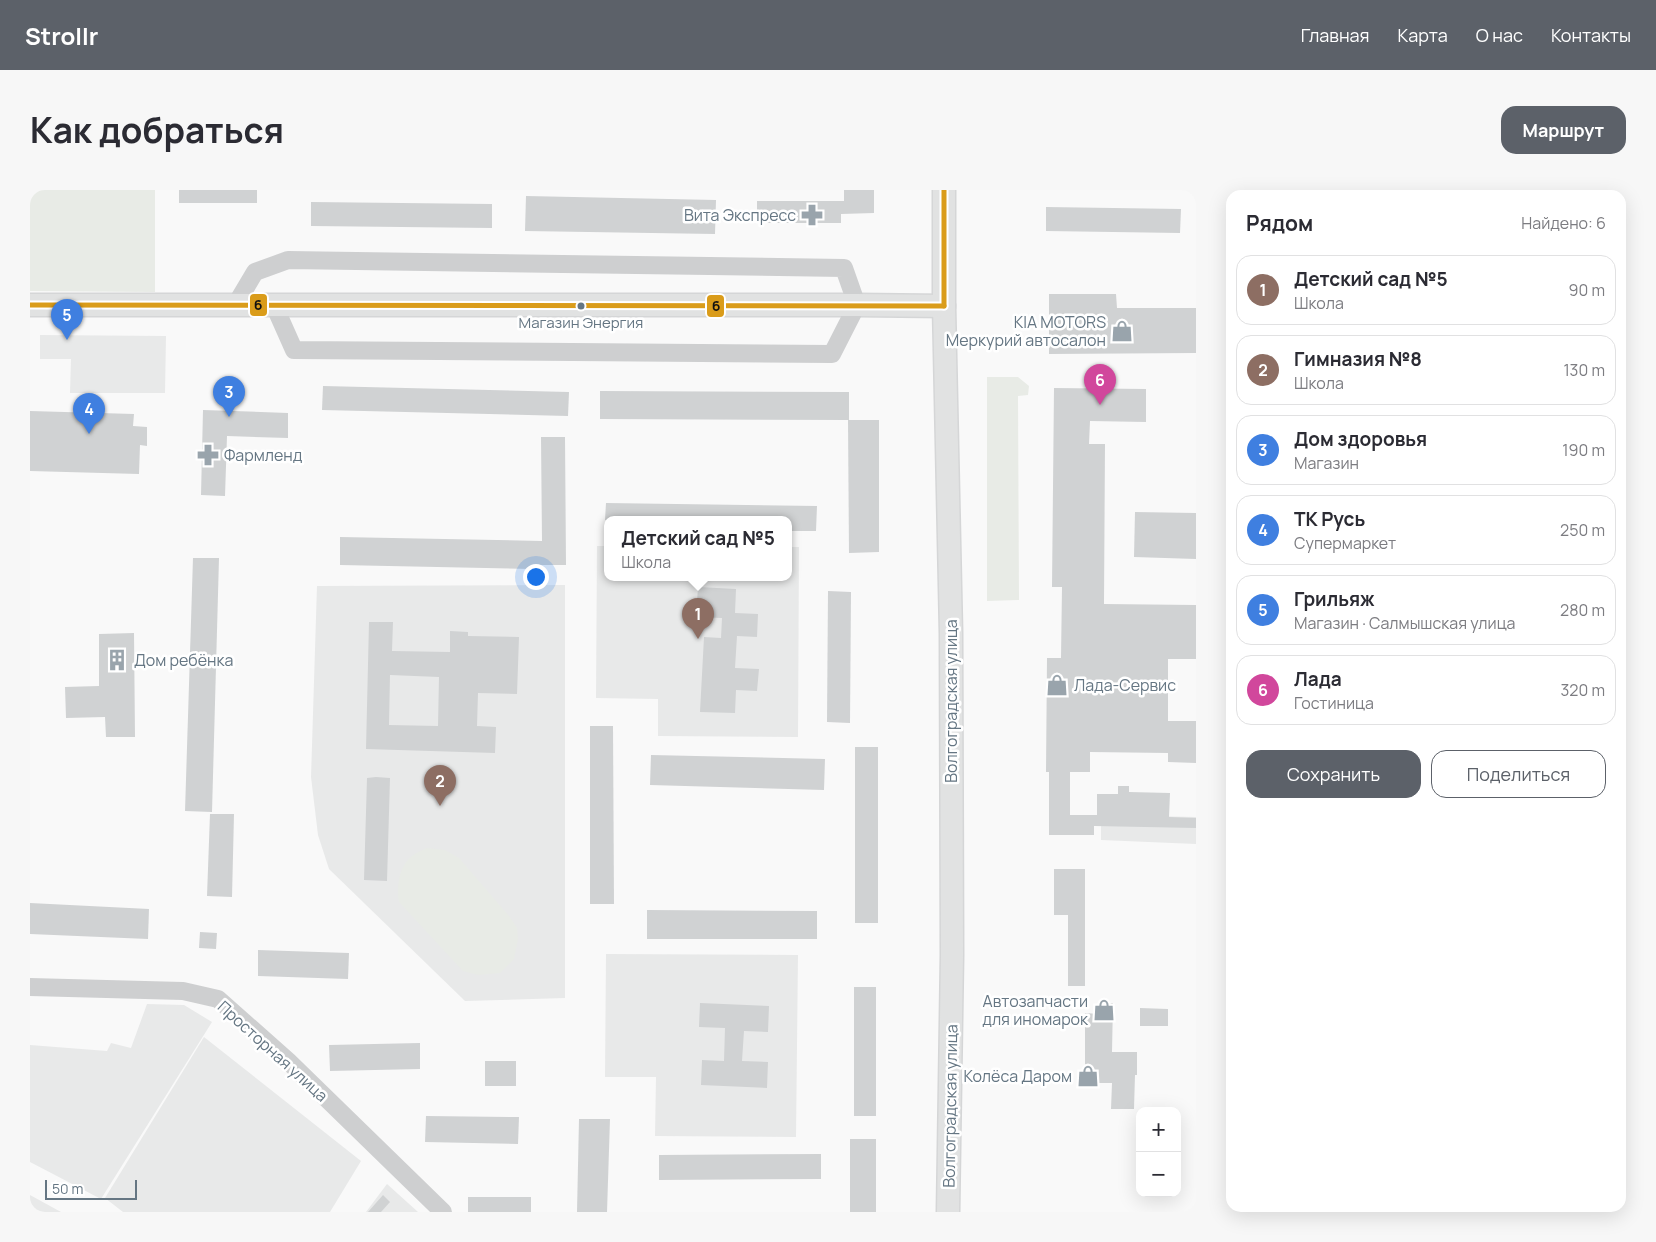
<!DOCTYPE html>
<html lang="ru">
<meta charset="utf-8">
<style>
:root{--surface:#fff;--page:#f7f7f7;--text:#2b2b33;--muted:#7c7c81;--line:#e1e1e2;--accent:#5c6169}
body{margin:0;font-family:Manrope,sans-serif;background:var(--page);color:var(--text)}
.controls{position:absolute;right:15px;bottom:15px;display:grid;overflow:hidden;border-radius:10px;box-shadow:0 5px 20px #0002}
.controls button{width:45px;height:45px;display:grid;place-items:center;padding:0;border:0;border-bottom:1px solid var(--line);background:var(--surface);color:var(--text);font:25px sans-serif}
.scale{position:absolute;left:15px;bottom:12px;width:92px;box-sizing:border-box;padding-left:5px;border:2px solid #657683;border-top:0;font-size:14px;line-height:18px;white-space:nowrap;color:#657683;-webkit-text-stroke:4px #fff;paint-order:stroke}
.you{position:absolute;left:505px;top:386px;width:18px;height:18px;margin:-12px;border:4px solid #fff;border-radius:50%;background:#1a73e8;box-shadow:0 0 0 8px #1a73e833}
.badge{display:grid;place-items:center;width:32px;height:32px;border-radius:50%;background:var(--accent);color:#fff;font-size:16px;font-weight:700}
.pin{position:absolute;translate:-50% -41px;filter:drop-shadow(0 1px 2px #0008)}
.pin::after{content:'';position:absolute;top:26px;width:18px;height:15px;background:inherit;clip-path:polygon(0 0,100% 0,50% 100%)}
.popup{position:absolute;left:574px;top:326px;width:188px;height:65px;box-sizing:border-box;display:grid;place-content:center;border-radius:10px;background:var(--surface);filter:drop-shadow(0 1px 4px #0005);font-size:16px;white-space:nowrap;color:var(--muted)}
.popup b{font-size:19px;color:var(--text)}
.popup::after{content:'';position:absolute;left:50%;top:100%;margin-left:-10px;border:10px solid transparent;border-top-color:var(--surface)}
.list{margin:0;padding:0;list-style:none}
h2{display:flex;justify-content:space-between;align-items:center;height:65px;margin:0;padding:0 20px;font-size:21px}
h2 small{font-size:16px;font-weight:400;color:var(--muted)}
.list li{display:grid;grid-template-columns:32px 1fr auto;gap:15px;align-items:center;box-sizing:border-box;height:70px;margin:0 10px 10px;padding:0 10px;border:1px solid var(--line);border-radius:15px}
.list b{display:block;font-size:19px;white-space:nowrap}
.list p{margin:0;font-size:16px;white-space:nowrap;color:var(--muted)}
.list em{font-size:16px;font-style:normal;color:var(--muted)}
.actions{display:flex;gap:10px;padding:15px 20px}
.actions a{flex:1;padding:11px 0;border:1px solid var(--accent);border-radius:15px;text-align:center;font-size:18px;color:var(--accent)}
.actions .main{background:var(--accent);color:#fff}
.map{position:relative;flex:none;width:1166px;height:1022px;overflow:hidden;border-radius:15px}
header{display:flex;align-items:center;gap:30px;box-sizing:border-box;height:70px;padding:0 25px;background:var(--accent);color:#fff}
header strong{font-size:24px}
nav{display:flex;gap:28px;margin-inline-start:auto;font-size:18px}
.intro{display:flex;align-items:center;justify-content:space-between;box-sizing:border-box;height:120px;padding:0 30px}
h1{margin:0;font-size:35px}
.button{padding:12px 22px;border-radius:15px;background:var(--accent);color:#fff;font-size:18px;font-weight:700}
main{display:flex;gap:30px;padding:0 30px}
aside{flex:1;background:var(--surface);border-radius:15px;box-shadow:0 5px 20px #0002}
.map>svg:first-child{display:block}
</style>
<header>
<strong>Strollr</strong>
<nav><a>Главная</a><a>Карта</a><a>О нас</a><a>Контакты</a></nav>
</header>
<div class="intro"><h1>Как добраться</h1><a class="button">Маршрут</a></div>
<main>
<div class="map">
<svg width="1166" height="1022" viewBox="0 0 1166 1022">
<rect width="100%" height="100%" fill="#f9f9f9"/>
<g fill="#e8e9e9">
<path d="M10,145L136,146L135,203H40L41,169H10Z"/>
<path d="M567,356H578V388H758V357H769L768,547L628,546V509L566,508Z"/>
<path d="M535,395V808L435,811L299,679L288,645L281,587L287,396Z"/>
<path d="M1071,625L1166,627V654L1071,650Z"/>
<path d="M576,764L768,765L766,947L625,946L626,887H575Z"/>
<path d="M117,814L154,815L182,832L71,1009L0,972V855L77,861L81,853L101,858Z"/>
<path d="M174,847L331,971L300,1022H93L75,1008Z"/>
<path d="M357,994L388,1022H336Z"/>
<path d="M0,1005L31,1022H0Z"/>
</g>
<g fill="#e8ebe6">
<path d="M0,0H125V102L0,101Z"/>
<path d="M957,187H988L999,196L998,205L988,206L989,410L957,411Z"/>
<path d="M397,658L415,660L429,668L479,726L487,738L488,749L484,769L470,783L448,785L433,781L369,712C366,697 369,676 382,666C386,663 392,660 397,658Z"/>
</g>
<g fill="#d0d2d3" fill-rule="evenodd">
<rect x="149" y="0" width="78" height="13"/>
<path d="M814,0H844V23L811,24V33H727V11H814Z"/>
<path d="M496,6L686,10L685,44L495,41Z"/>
<path d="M281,12L462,14V38L281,36Z"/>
<path d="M1016,17L1151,19L1150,43L1016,41Z"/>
<path d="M1019,104H1086L1087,118H1166V163L1019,164Z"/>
<path d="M293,196L539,202L538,226L292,220Z"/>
<path d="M1024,198L1116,199V232L1060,231L1059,254H1075L1074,414L1166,415V469H1138V531H1166V573L1138,572V563L1060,562V582H1040V625H1067V604H1088V596H1099V602L1140,603L1139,627L1166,628V638L1064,636V645H1019V582H1016L1017,468H1031L1032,397H1022Z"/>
<path d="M570,201L819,202V230L570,229Z"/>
<path d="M173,220L258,223V248L197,246L195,306L171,305Z"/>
<path d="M0,221L104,224L103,236L117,237V256L110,255L109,284L0,281Z"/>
<path d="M818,230H849V362L819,363Z"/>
<path d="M511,247H535L536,375H503L502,379L310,375V347L512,351Z"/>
<path d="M576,313L787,316L786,341H758V330H575Z"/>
<path d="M1105,322L1166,323V369L1104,367Z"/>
<path d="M163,368H189L182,622L155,621Z"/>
<path d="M668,397L706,399L705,423L728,424L727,447L707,446L705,478L729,479L727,501L706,500L705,523L670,522L674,447L691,448L692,428L666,427Z"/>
<path d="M798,401L821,402L820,533L797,532Z"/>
<path d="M339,432H363L362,461L420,462V441L438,442V446L489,447L487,504L448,503L447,536L466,537L465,563L336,559ZM360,485L409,487L408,536L359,535Z"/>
<path d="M104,443L105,547H76L75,527L36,528L35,497L69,496V444Z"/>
<path d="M560,536H583L584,714H560Z"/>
<rect x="825" y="557" width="23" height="176"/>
<path d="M621,565L795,569L794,600L620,595Z"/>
<path d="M346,587L360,588L357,691L334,690L337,588Z"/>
<path d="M180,624H204L202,707L177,706Z"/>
<path d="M1024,679H1055V796H1038V725H1024Z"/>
<path d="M0,713L119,719L118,749L0,744Z"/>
<path d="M617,720L787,721V749H617Z"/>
<path d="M170,742L187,743L186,759L169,758Z"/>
<path d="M228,760L319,763L318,789L228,786Z"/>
<rect x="824" y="797" width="22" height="129"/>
<path d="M670,813L739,816L738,842L714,841L712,871L738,872L737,898L671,895L672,870L694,871L695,838L669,837Z"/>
<path d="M1069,813H1083L1082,862H1107V885H1105L1104,919H1081L1082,893H1055V823L1069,824Z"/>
<path d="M1110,818L1138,819V836H1110Z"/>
<path d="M390,853V879L300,881L299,855Z"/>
<rect x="455" y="871" width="31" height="25"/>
<path d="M396,926L489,927L488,954L395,952Z"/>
<path d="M549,929H580L577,1022H547Z"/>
<rect x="820" y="949" width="26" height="73"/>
<path d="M791,964V989L629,990V965Z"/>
<path d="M353,1005L360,1012L351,1022H338Z"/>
<rect x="438" y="1007" width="63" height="15"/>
</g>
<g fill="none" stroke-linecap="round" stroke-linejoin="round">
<g stroke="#d5d6d7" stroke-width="25">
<g id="major">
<path d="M914,0V116L921,443L922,765L918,1022"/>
<path d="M0,115H827L914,116"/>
</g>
</g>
<g stroke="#cecfd0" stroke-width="18">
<path d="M206,114L225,82L258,70L814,78L827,115L802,164L264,160L244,115"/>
<path d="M0,797L153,801L188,809L258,871L413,1022"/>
</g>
<use href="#major" stroke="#e1e2e2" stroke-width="22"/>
<g stroke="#fff" stroke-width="9">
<g id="bus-1">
<path d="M914,0V116"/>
<path d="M0,115L914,116"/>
</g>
</g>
<use href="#bus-1" stroke="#da9c1a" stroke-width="5"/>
</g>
<defs>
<g id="pharmacy-bare" transform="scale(1.725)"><path d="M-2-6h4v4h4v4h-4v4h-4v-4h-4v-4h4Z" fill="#99a4ac" stroke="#fff" stroke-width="2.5" paint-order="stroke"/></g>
<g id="shop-bare" transform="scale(1.725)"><path d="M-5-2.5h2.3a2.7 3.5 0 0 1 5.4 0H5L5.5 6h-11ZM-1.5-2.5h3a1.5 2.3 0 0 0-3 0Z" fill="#99a4ac" stroke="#fff" stroke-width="2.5" paint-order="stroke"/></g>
<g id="building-bare" transform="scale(1.725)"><path d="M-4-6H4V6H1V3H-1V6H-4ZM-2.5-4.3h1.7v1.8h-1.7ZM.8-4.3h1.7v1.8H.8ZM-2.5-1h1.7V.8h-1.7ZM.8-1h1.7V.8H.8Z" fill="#99a4ac" stroke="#fff" stroke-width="2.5" paint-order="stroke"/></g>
</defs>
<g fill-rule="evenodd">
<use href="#pharmacy-bare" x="782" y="25"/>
<use href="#shop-bare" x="1092" y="141"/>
<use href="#pharmacy-bare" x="178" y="265"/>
<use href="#building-bare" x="87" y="470"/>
<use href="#shop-bare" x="1027" y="495"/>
<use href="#shop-bare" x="1074" y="820"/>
<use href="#shop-bare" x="1058" y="886"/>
</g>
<circle fill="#657683" stroke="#fff" stroke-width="2" cx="551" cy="116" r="4.5"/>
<g text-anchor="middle" stroke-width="5" stroke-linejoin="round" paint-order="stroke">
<g font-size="15" fill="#657683" stroke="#fff">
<text x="551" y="138">Магазин Энергия</text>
</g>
<g font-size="16" fill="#657683" stroke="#fff" text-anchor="end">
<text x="766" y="31">Вита Экспресс</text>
<text x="1076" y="138">KIA MOTORS<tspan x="1076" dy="18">Меркурий автосалон</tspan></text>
<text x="194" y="271" text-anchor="start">Фармленд</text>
<text x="104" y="476" text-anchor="start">Дом ребёнка</text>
<text x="1044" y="501" text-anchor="start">Лада-Сервис</text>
<text x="1058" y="817">Автозапчасти<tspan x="1058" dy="18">для иномарок</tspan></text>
<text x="1042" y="892">Колёса Даром</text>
</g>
<g font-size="16" fill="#657683" stroke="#fff">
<text transform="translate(921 511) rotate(-90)" y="6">Волгоградская улица</text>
<text transform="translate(243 861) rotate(42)" y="6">Просторная улица</text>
<text transform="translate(920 916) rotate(-89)" y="6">Волгоградская улица</text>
</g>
</g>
<g stroke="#fff" stroke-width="2">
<rect x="219" y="103" width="19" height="24" rx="5" fill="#da9c1a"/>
<rect x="676" y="104" width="19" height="24" rx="5" fill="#da9c1a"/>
</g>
<g font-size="14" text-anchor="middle" font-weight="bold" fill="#111">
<text x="228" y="120">6</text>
<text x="686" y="121">6</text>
</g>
</svg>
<div class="controls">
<button>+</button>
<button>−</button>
</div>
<div class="scale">50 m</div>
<div class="you"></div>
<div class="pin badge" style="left:668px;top:449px;background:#8d6e63">1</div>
<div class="popup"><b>Детский сад №5</b>Школа</div>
<div class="pin badge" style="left:410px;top:616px;background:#8d6e63">2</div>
<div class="pin badge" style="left:199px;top:227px;background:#3f7fe0">3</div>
<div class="pin badge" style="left:59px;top:244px;background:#3f7fe0">4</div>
<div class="pin badge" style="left:37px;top:150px;background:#3f7fe0">5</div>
<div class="pin badge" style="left:1070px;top:215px;background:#d1479c">6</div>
</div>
<aside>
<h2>Рядом<small>Найдено: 6</small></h2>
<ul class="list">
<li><span class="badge" style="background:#8d6e63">1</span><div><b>Детский сад №5</b><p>Школа</p></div><em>90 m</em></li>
<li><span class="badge" style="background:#8d6e63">2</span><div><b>Гимназия №8</b><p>Школа</p></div><em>130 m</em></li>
<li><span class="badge" style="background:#3f7fe0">3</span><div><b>Дом здоровья</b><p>Магазин</p></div><em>190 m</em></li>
<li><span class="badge" style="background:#3f7fe0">4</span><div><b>ТК Русь</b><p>Супермаркет</p></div><em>250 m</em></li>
<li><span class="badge" style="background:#3f7fe0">5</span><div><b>Грильяж</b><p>Магазин · Салмышская улица</p></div><em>280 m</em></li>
<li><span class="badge" style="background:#d1479c">6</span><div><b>Лада</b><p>Гостиница</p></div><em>320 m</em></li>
</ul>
<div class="actions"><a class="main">Сохранить</a><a>Поделиться</a></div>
</aside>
</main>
